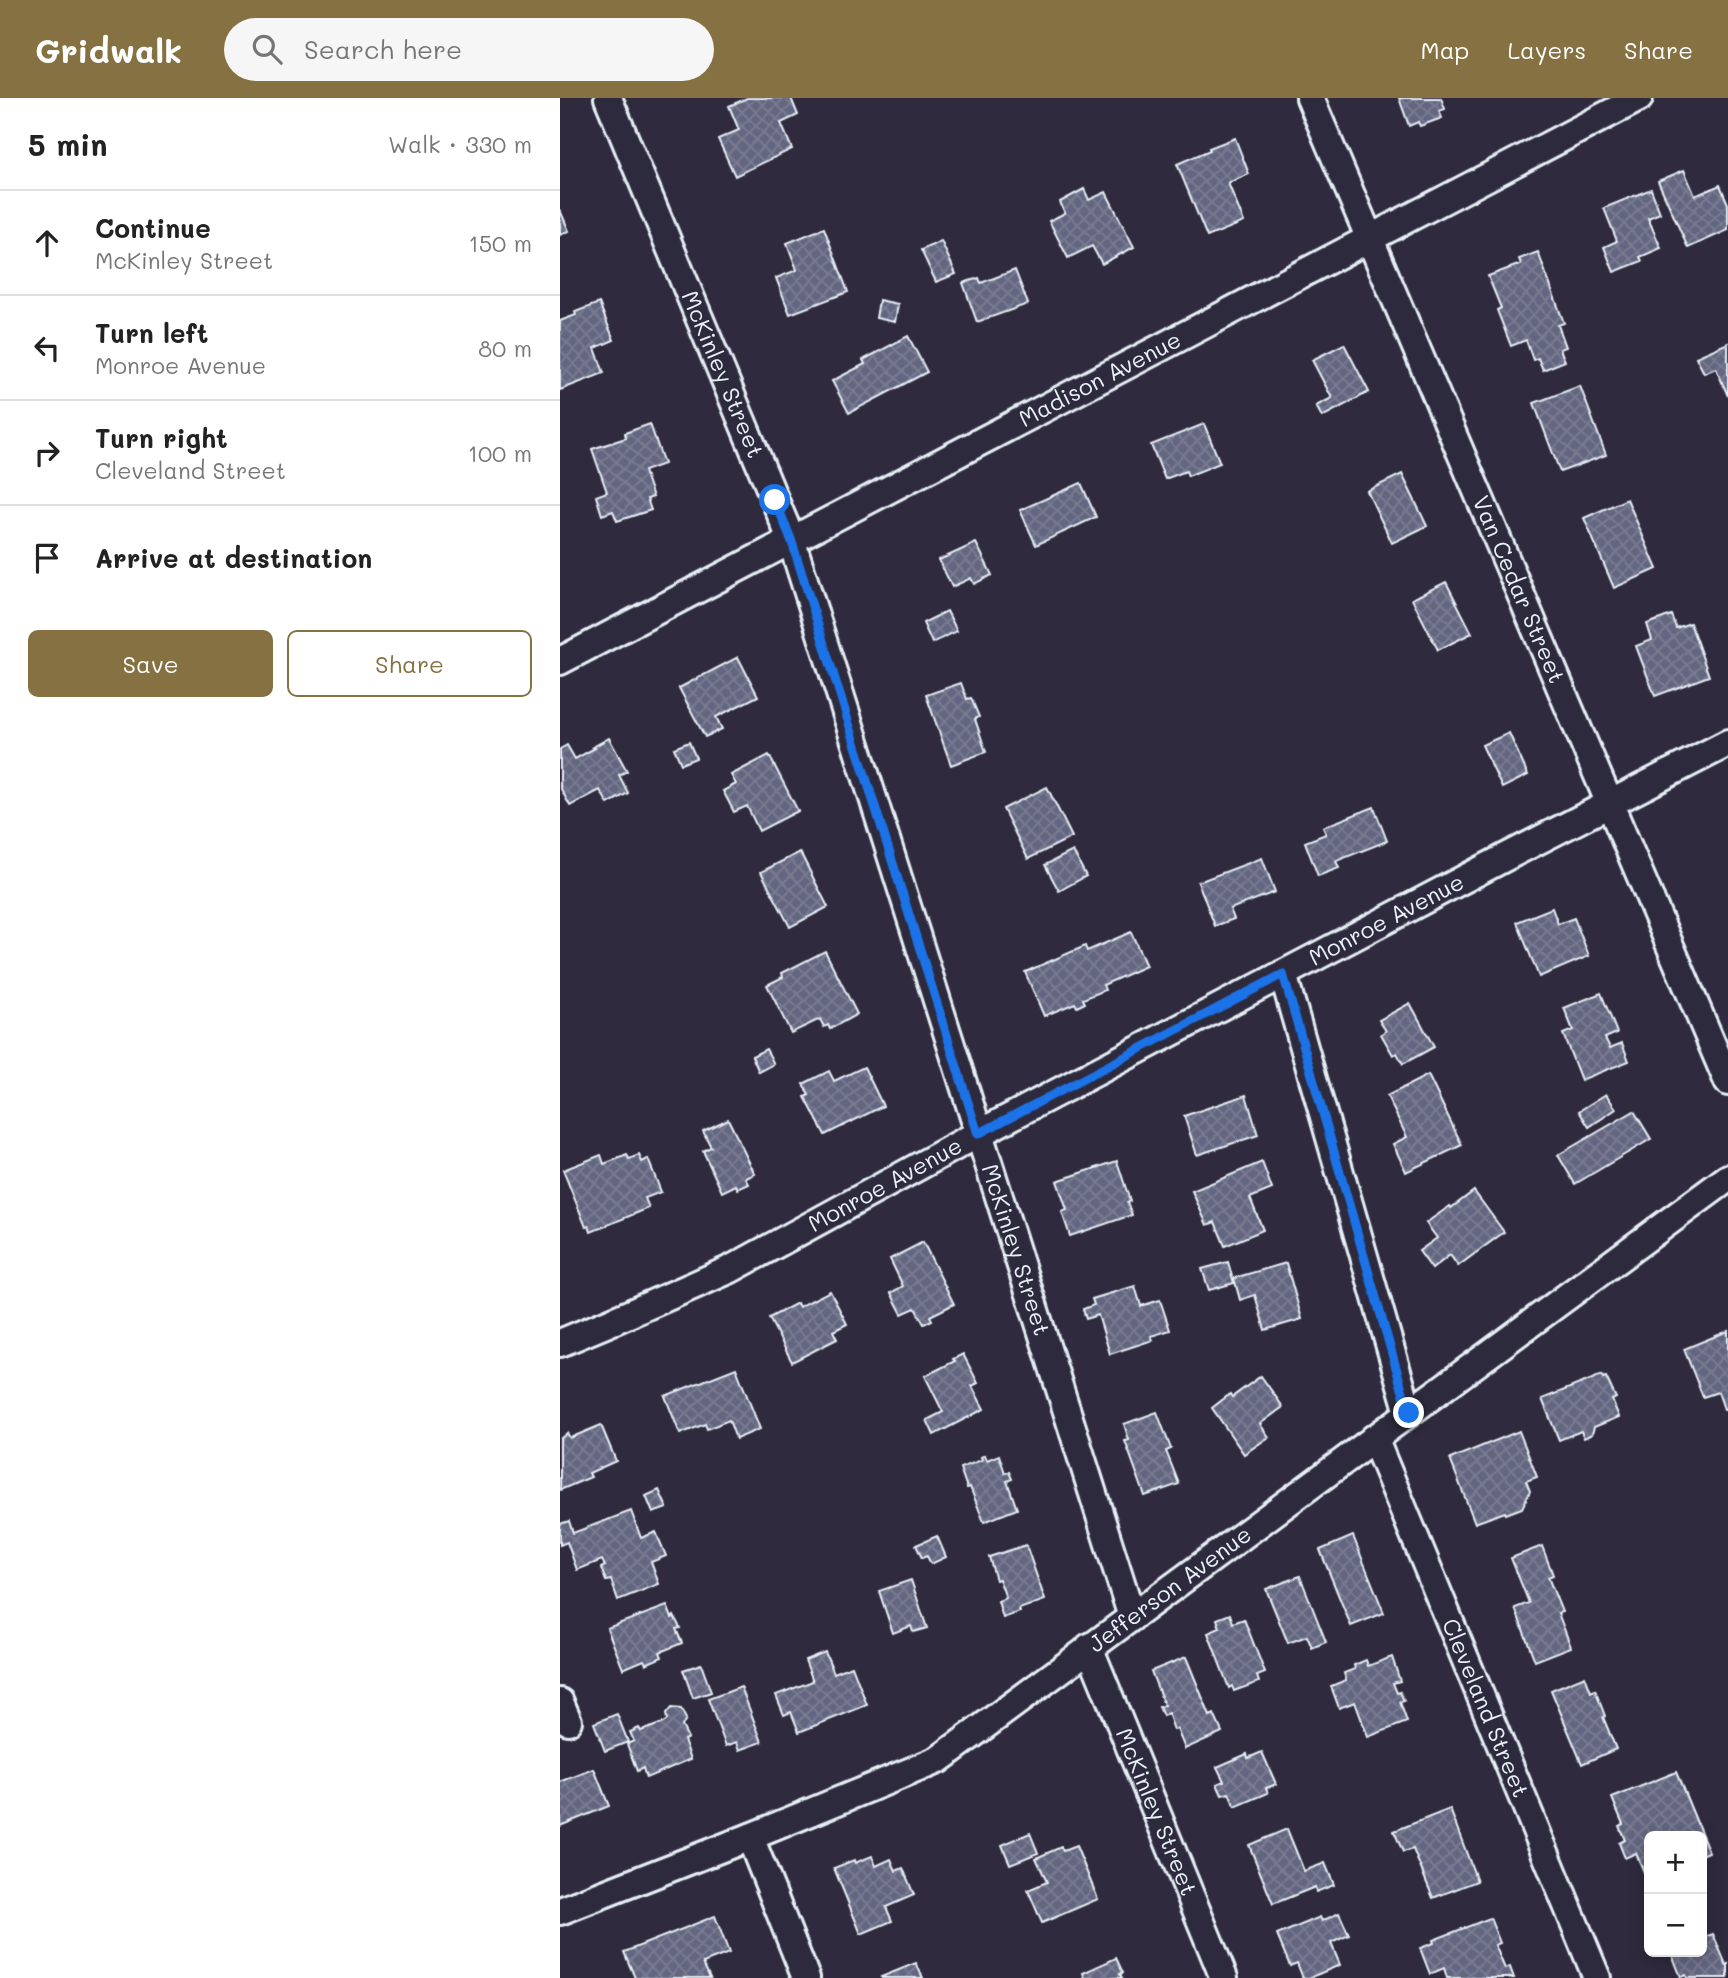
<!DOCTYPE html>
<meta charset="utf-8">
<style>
:root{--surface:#fff;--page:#f6f6f6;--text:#222;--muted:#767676;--line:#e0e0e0;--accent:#857141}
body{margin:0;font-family:Mali,sans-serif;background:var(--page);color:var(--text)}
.controls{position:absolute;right:21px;bottom:21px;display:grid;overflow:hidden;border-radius:10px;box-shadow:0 4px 18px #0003}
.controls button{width:63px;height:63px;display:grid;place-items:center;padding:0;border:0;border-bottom:2px solid var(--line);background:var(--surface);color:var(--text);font:35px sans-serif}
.stop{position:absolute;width:21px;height:21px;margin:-16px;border:5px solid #1a73e8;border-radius:50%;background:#fff}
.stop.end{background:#1a73e8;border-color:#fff;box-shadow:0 2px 7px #0008}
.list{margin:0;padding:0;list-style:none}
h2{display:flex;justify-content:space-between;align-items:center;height:91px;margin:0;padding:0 28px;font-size:30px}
h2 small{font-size:23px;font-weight:400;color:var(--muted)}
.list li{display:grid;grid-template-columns:46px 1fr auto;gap:21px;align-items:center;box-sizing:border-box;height:105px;padding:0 28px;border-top:2px solid var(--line)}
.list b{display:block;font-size:26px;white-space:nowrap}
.list p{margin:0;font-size:23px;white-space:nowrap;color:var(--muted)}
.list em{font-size:23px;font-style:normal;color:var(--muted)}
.actions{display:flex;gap:14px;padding:21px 28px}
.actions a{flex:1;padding:16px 0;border:2px solid var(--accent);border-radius:10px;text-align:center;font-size:24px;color:var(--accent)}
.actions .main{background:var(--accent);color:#fff}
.icon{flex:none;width:38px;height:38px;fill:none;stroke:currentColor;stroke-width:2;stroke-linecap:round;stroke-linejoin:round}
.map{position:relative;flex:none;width:1168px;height:1880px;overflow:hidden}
header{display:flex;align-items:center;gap:42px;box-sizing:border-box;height:98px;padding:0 35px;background:var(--accent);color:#fff}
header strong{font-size:33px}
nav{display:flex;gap:38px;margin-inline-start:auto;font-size:24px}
.search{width:490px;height:63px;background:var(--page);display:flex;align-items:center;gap:18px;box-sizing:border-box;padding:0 24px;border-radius:38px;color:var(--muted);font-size:26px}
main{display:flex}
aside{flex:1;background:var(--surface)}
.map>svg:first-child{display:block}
</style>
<header>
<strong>Gridwalk</strong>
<div class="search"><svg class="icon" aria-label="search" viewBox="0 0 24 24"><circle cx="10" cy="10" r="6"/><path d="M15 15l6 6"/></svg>Search here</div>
<nav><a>Map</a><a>Layers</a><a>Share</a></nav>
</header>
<main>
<aside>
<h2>5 min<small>Walk · 330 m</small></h2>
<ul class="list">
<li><svg class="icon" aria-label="ahead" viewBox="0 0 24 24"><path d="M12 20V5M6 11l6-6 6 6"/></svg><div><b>Continue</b><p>McKinley Street</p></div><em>150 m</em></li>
<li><svg class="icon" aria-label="left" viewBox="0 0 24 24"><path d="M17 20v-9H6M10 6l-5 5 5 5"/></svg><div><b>Turn left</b><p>Monroe Avenue</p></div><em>80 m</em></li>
<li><svg class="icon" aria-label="right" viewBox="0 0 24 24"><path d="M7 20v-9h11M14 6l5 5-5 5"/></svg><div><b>Turn right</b><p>Cleveland Street</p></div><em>100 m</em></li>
<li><svg class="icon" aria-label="arrive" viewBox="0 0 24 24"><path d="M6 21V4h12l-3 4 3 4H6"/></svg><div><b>Arrive at destination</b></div></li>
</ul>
<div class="actions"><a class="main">Save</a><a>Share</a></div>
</aside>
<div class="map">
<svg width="1168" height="1880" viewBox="0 0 1168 1880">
<defs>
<pattern id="building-cross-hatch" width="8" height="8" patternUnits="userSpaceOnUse" patternTransform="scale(1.75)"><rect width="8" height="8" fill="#646680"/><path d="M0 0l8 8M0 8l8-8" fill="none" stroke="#7a7c93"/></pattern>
</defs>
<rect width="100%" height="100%" fill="#2f2a3d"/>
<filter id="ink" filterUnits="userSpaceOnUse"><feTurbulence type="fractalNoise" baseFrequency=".0143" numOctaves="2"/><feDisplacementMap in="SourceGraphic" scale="14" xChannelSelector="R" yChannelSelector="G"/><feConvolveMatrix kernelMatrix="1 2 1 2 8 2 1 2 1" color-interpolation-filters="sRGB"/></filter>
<g filter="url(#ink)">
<g fill="url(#building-cross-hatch)" stroke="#e8f1f8" stroke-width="2">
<path d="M187,0H231L238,17L221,25L232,51L175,78L158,41L179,32L169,8Z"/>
<path d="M839,0H881L885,11L879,13L882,20L860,28L858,24L849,28Z"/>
<path d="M675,40L689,76L668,85L684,124L647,139L617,66L650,52L649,50Z"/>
<path d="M1124,72L1135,98L1160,87L1168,106V132L1128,150L1098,83Z"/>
<path d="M524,91L529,102L546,94L574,149L542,166L532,148L508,160L489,123L505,115L500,104Z"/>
<path d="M1091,91L1100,115L1088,120L1101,150L1080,159L1082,163L1054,174L1044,149L1057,143L1044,110Z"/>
<path d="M0,112L9,133L0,137Z"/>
<path d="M264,130L288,194L230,216L216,180L237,172L227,145Z"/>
<path d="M381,143L396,176L376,184L361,152Z"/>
<path d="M978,154L1004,225L998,227L1006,249L1000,251L1005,263L983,272L978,260L973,262L966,242L951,248L937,212L941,210L928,178L961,166L959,161Z"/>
<path d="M455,172L468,206L417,224L403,185L419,180L421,185Z"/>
<path d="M319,202L338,206L335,224L316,220Z"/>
<path d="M39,205L54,242L35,250L44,275L0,292V223L16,217L15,214Z"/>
<path d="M348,238L367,274L289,315L272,283L305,266L303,262Z"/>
<path d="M1168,245V298L1156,270L1144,275L1136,259Z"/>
<path d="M784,246L809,294L762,319L756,308L772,300L752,262Z"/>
<path d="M1020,288L1046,357L1000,374L974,305Z"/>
<path d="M90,326L104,366L84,373L93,399L87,401L91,412L57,423L53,413L42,417L36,398L47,394L32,351L66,340L65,335Z"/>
<path d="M644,326L660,365L628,378L626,373L605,381L591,347Z"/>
<path d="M842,376L867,428L832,445L807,393Z"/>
<path d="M521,385L536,419L476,447L460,412Z"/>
<path d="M1067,401L1097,471L1054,490L1024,420Z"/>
<path d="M416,445L432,477L414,486L411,480L392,489L379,462Z"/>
<path d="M886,484L912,535L878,552L852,501Z"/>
<path d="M387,513L397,533L372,545L363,525Z"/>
<path d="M1111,517L1116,530L1130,525L1149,578L1095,598L1076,548L1092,542L1087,526Z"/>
<path d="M178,559L198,598L156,619L162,631L145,639L119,590Z"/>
<path d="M401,585L407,601L411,600L419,619L415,621L426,654L391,667L366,597Z"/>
<path d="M949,635L968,677L942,690L922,647Z"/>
<path d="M49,640L67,673L59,677L68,695L48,706L40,692L10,708L0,689V651L7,647L15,661L35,650L33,649Z"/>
<path d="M129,644L136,660L121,666L114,650Z"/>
<path d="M209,657L238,713L199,733L187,708L174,714L163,693L176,686L171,677Z"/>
<path d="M487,689L512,739L468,761L443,711Z"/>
<path d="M814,709L827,743L776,763L779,770L758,778L745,744L766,736L763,729Z"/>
<path d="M513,753L526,778L499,793L485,767Z"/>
<path d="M240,754L268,809L230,829L201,774Z"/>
<path d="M702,760L715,794L670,811L674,821L655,828L638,784Z"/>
<path d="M992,810L998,826L1014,820L1029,858L979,879L957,824Z"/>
<path d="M571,834L586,868L543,887L545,892L523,901L525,905L517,909L515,905L484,918L465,874L525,848L527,853Z"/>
<path d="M265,853L297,916L270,931L268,927L264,929L260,921L231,935L207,887L223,879L222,875Z"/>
<path d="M1041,895L1057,935L1045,940L1050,950L1062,945L1069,963L1021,982L1003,936L1013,932L1004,910Z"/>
<path d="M850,905L874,949L843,966L837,955L833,957L821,936L826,933L819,922Z"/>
<path d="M206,951L214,966L199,974L192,958Z"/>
<path d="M304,969L323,1008L265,1037L245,999L249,997L243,986L269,973L274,983Z"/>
<path d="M868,977L902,1047L846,1074L833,1046L847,1039L827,998Z"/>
<path d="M1046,996L1056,1011L1029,1029L1019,1013Z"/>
<path d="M686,997L698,1037L637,1057L624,1018Z"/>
<path d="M1074,1013L1091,1041L1015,1086L998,1057Z"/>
<path d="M168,1021L195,1076L186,1080L189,1086L178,1091L176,1087L162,1094L143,1053L151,1049L143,1033Z"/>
<path d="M41,1057L44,1066L67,1057L69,1061L79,1057L82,1064L88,1061L101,1094L85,1100L89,1110L31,1134L29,1128L26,1129L3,1072Z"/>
<path d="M557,1063L570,1103L567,1104L572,1117L510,1138L502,1114L507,1112L497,1083Z"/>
<path d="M702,1064L712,1091L690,1100L703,1132L665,1148L655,1124L647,1127L632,1093Z"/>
<path d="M914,1093L944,1134L898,1168L890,1157L872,1171L859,1153L877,1140L866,1125L890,1108L891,1110Z"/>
<path d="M363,1144L394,1206L370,1218L372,1222L364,1226L355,1210L342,1216L331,1195L343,1188L330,1161Z"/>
<path d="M668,1164L674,1185L649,1192L642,1171Z"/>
<path d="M726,1165L742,1221L705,1232L695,1197L680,1202L674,1180Z"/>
<path d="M575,1188L581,1208L600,1202L610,1232L591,1238L593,1242L550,1256L538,1217L526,1221L523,1211L534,1207L532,1201Z"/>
<path d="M270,1193L287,1226L273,1233L277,1241L232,1264L209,1220L237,1205L239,1209Z"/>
<path d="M1168,1233V1310L1164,1311L1158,1294L1143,1299L1124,1251Z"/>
<path d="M403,1256L418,1285L412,1288L424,1311L374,1337L367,1322L383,1314L365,1278L395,1263L393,1261Z"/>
<path d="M176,1270L200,1331L176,1341L169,1322L147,1331L145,1326L120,1336L105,1298Z"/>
<path d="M1042,1277L1043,1280L1046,1279L1056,1300L1052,1302L1059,1319L1034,1329L1032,1336L1024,1340L1021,1333L999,1342L982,1301Z"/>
<path d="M701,1278L723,1309L700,1326L709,1339L684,1356L652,1310L670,1296L672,1299Z"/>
<path d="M597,1314L611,1351L606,1353L619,1386L585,1398L565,1343L569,1342L564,1326Z"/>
<path d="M41,1327L56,1363L29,1375L31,1379L0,1392V1341L7,1335L10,1340Z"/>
<path d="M959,1333L977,1379L966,1383L970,1393L962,1410L946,1416L945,1414L915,1425L890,1361Z"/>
<path d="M425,1357L427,1362L439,1357L445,1375L449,1374L452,1381L447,1383L457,1411L424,1424L410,1389L407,1390L400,1370L422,1362L421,1359Z"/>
<path d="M99,1392L107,1410L93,1415L86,1398Z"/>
<path d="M71,1413L81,1440L96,1434L106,1458L91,1464L99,1486L58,1502L51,1482L46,1483L41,1470L45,1468L42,1462L17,1472L7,1444L0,1447V1426L9,1423L13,1435Z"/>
<path d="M377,1438L386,1459L371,1466L367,1458L362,1460L356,1447Z"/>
<path d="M793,1438L824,1515L791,1528L760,1452Z"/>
<path d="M466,1447L485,1502L459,1511L460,1514L443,1520L438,1503L446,1500L439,1481L436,1482L429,1459Z"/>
<path d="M982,1448L993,1477L988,1479L1002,1514L998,1515L1011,1549L975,1563L955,1510L969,1505L951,1460Z"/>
<path d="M740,1478L766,1544L752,1550L747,1538L728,1545L706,1491Z"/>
<path d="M351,1482L367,1530L353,1534L351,1528L333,1535L319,1493Z"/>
<path d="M107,1508L112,1520L114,1518L120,1530L116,1531L122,1545L100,1554L102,1559L86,1566L84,1562L63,1571L47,1530Z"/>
<path d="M670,1516L673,1525L684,1521L705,1575L697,1578L699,1584L674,1593L672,1588L669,1590L648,1535L660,1530L657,1521Z"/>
<path d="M265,1554L274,1575L292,1568L307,1607L239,1634L231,1614L224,1617L216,1597L253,1583L245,1562Z"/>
<path d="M626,1559L650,1618L654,1616L662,1634L625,1651L617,1631L614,1632L608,1615L603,1618L599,1609L604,1607L591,1573Z"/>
<path d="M832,1559L840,1583L833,1585L837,1595L840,1594L844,1603L840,1604L847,1624L808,1639L795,1604L779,1610L771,1588L786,1582L784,1575L795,1571L794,1567L806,1562L808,1568Z"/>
<path d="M141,1566L151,1594L133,1600L123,1572Z"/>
<path d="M1025,1578L1031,1594L1035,1592L1045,1618L1043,1619L1056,1651L1022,1666L991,1592Z"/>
<path d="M181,1589L202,1644L180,1652L177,1644L166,1648L148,1601Z"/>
<path d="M111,1610L121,1611L126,1621L122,1628L128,1640L124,1642L131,1661L86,1680L83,1670L77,1673L67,1646L74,1643L70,1634L79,1630L81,1633L103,1625L107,1622L106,1616Z"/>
<path d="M57,1616L68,1644L45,1653L34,1625Z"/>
<path d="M702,1654L716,1686L706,1690L708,1695L675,1709L669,1695L662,1697L657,1686L664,1683L657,1669L687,1656L688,1660Z"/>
<path d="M34,1671L49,1708L0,1728V1684Z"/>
<path d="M1116,1674L1149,1754L1142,1757V1738H1089V1778L1086,1779L1076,1755L1065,1760L1059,1745L1065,1742L1059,1728L1063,1726L1052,1700Z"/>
<path d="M890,1711L917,1783L873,1800L853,1751L843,1754L834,1733Z"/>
<path d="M727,1731L744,1773L765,1765L774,1787L756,1794L755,1789L713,1806L689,1747Z"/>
<path d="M470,1735L478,1755L450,1766L442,1747Z"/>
<path d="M516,1748L538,1801L482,1825L468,1792L487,1784L476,1760L501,1749L503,1753Z"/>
<path d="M312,1758L316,1768L331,1761L336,1773L343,1770L354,1797L326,1809L332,1823L301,1836L274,1770L294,1762L295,1765Z"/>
<path d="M779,1815L789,1837L771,1845L780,1867L749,1880H743L737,1865L730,1868L717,1837L760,1819L762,1823Z"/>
<path d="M155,1818L169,1855L143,1865L150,1880H75L64,1854Z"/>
<path d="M930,1820L940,1845L935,1847L945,1871L950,1869L954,1880H887L884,1870L870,1876L860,1850L874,1845L873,1842Z"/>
<path d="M1153,1836L1166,1867L1168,1866V1880H1127L1126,1877L1121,1879L1111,1854H1142V1840Z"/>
<path d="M556,1860L563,1875L560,1876L562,1880H525L523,1875Z"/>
<path d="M356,1865L363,1880H322L321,1879Z"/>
</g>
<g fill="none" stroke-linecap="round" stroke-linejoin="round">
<g stroke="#e8f1f8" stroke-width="32">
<g id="street">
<path id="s1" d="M48,0L231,441L572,1519"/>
<path id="s2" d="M750,0L1168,984"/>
<path id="s3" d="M0,563L1079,0"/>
<path d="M723,876L849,1315"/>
<path id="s4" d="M0,1245L55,1222L171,1171L418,1036L944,760L1168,645"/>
<path id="s5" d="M814,1340L1037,1880"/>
<path id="s6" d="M529,1549L664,1880"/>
<path d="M0,1604L8,1623"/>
<path d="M190,1739L246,1880"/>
<path id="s7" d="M0,1813L190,1739L378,1662L1168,1080"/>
</g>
</g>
<use href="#street" stroke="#2f2a3d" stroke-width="26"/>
</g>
</g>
<g fill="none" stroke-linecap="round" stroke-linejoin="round" filter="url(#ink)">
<path stroke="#1a73e8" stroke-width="9" d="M215,402L231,441L418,1036L723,876L849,1315"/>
</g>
<g text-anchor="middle" stroke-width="5" stroke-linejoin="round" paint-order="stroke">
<g font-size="23" fill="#e8f1f8" stroke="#2f2a3d">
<text dy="8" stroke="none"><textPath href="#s1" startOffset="299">McKinley Street</textPath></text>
<text dy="8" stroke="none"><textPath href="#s3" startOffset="609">Madison Avenue</textPath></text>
<text dy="8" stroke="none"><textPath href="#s2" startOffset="534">Van Cedar Street</textPath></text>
<text dy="8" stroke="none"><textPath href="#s4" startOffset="929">Monroe Avenue</textPath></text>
<text dy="8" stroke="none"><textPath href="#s4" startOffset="362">Monroe Avenue</textPath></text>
<text dy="8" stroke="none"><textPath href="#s1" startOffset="1223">McKinley Street</textPath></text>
<text dy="8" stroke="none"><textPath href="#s7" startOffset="695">Jefferson Avenue</textPath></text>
<text dy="8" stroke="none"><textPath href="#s5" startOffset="292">Cleveland Street</textPath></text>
<text dy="8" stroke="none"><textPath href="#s6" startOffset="178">McKinley Street</textPath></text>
</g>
</g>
</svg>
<div class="controls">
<button>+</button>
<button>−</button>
</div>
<div class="stop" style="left:215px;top:402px"></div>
<div class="stop end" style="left:849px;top:1315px"></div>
</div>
</main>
